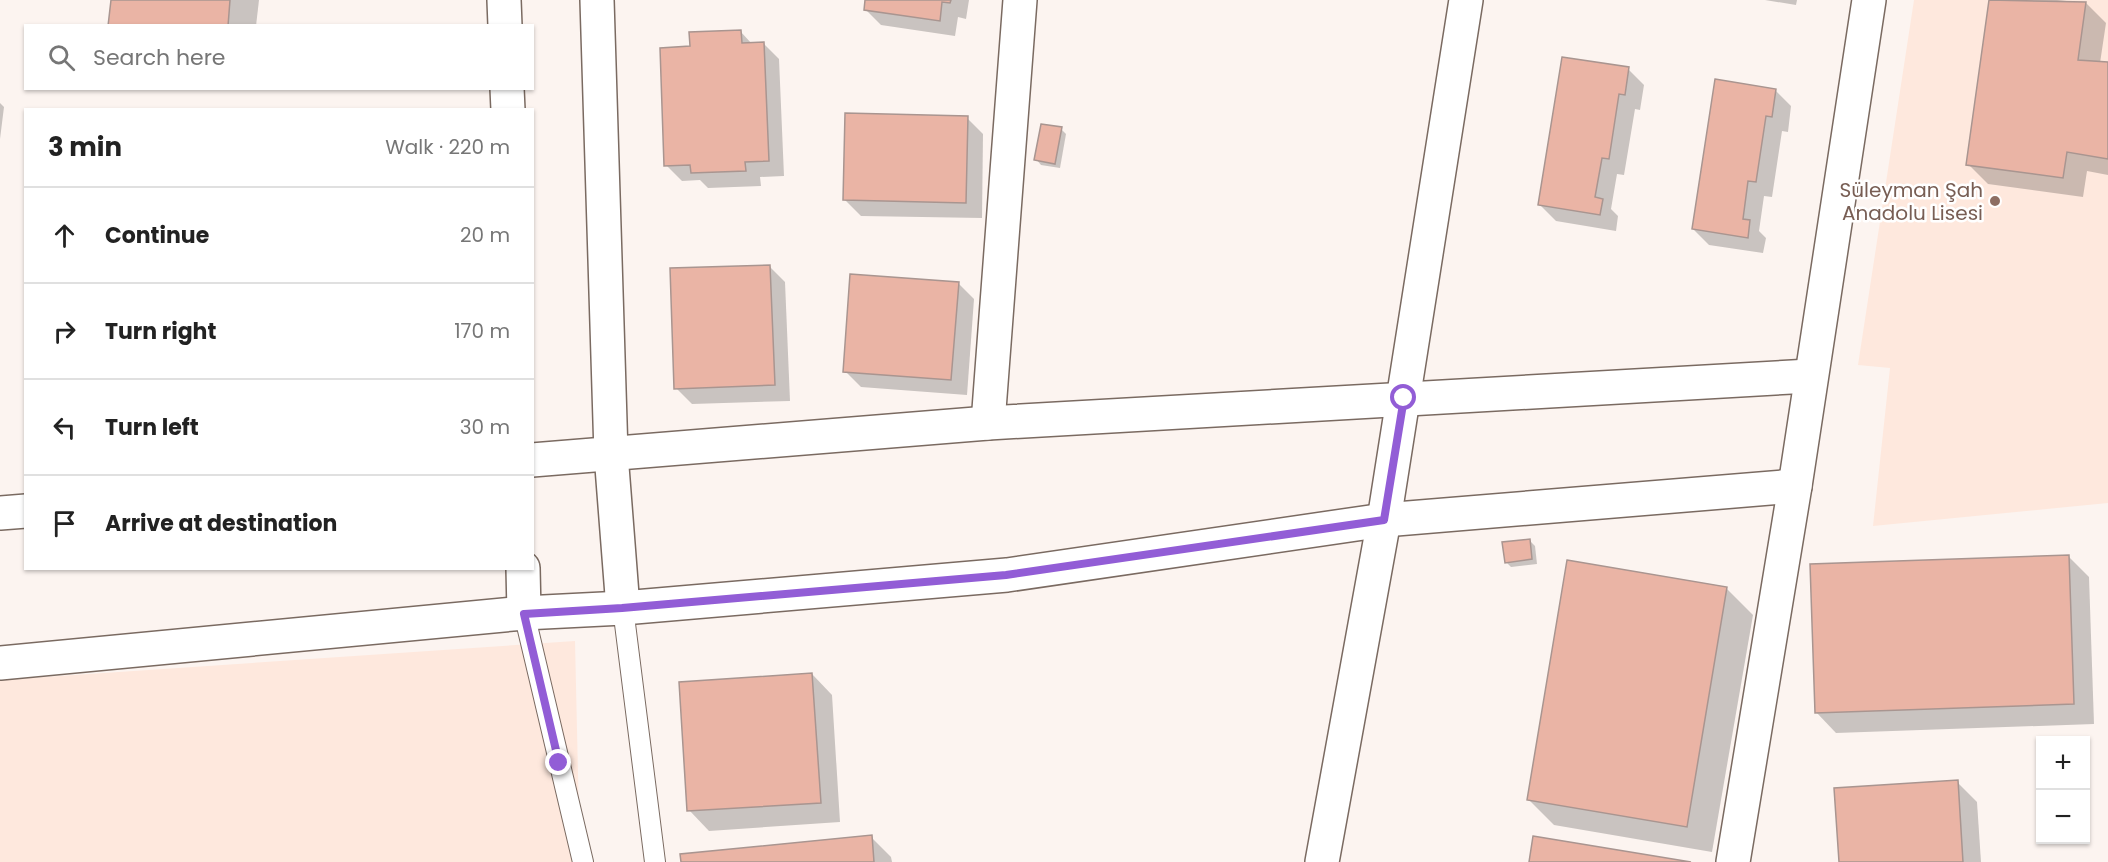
<!DOCTYPE html>
<meta charset="utf-8">
<style>
:root{--surface:#fff;--page:#f2f2f2;--text:#222;--muted:#767676;--line:#e0e0e0}
body{margin:0;font-family:Poppins,sans-serif;background:var(--page);color:var(--text)}
.controls{position:absolute;right:18px;bottom:18px;display:grid;overflow:hidden;border-radius:0px;box-shadow:0 2px 4px #0004}
.controls button{width:54px;height:54px;display:grid;place-items:center;padding:0;border:0;border-bottom:2px solid var(--line);background:var(--surface);color:var(--text);font:30px sans-serif}
.stop{position:absolute;width:18px;height:18px;margin:-14px;border:4px solid #925dd6;border-radius:50%;background:#fff}
.stop.end{background:#925dd6;border-color:#fff;box-shadow:0 2px 6px #0008}
.list{margin:0;padding:0;list-style:none}
h2{display:flex;justify-content:space-between;align-items:center;height:78px;margin:0;padding:0 24px;font-size:26px}
h2 small{font-size:20px;font-weight:400;color:var(--muted)}
.list li{display:grid;grid-template-columns:39px 1fr auto;gap:18px;align-items:center;box-sizing:border-box;height:96px;padding:0 24px;border-top:2px solid var(--line)}
.list b{display:block;font-size:22px;white-space:nowrap}
.list em{font-size:20px;font-style:normal;color:var(--muted)}
.icon{flex:none;width:33px;height:33px;fill:none;stroke:currentColor;stroke-width:2;stroke-linecap:round;stroke-linejoin:round}
.map{position:relative;flex:none;width:2108px;height:862px;overflow:hidden}
.search{position:absolute;background:var(--surface);box-shadow:0 2px 4px #0004;left:24px;top:24px;width:510px;height:66px;display:flex;align-items:center;gap:15px;box-sizing:border-box;padding:0 21px;border-radius:0px;color:var(--muted);font-size:22px}
.panel{position:absolute;background:var(--surface);box-shadow:0 2px 4px #0004;left:24px;top:108px;width:510px;height:462px;border-radius:0px}
.map>svg:first-child{display:block}
</style>
<div class="map">
<svg width="2108" height="862" viewBox="0 0 2108 862">
<rect width="100%" height="100%" fill="#fcf4f0"/>
<g fill="#fee8dd">
<path d="M1914,0H2108V503L1873,526L1890,368L1858,365Z"/>
<path d="M575,641L580,862H0V680Z"/>
</g>
<g fill="#0003">
<path d="M112,0H259L256,26H110Z"/>
<path d="M866,0H969L966,19L958,17L955,36L881,25L865,9Z"/>
<path d="M1765,0H1797L1796,5Z"/>
<path d="M1990,0H2057L2086,3L2106,23L2100,63L2108,64V175L2087,171L2083,197L1988,184L1968,164Z"/>
<path d="M741,32L752,44L763,43L779,59L784,176L760,177L761,186L708,188L700,180L682,181L666,165L692,48Z"/>
<path d="M1628,69L1644,85L1640,110L1635,109L1624,175L1617,174L1611,209L1618,216L1616,231L1556,221L1540,205Z"/>
<path d="M1775,90L1791,106L1788,132L1782,131L1772,197L1764,196L1759,231L1766,238L1763,253L1709,245L1693,229Z"/>
<path d="M0,103L4,107L0,139Z"/>
<path d="M967,118L983,134L982,218L861,216L845,200Z"/>
<path d="M1061,129L1066,134L1060,168L1041,165L1036,159Z"/>
<path d="M769,266L785,282L790,401L692,404L676,388Z"/>
<path d="M958,283L974,299L967,395L861,387L845,371Z"/>
<path d="M1529,540L1535,546L1537,564L1511,567L1506,562Z"/>
<path d="M2068,556L2089,577L2094,724L1836,733L1816,712Z"/>
<path d="M1569,562L1727,589L1753,615L1712,852L1554,825L1528,799Z"/>
<path d="M812,674L832,695L840,822L709,831L689,810Z"/>
<path d="M1957,782L1977,802L1981,862H1840Z"/>
<path d="M871,837L891,857L892,862H683Z"/>
</g>
<g fill="#eab4a5" stroke="#a99590" stroke-width="1.5">
<path d="M111,0H230L228,26H108Z"/>
<path d="M865,0H951L950,3L942,2L940,21L864,10Z"/>
<path d="M1989,0L2086,2L2078,60L2108,62V159L2067,152L2063,178L1966,165Z"/>
<path d="M741,30L742,43L764,42L769,161L745,162L746,171L691,173L690,165L664,166L660,48L690,46L689,32Z"/>
<path d="M1562,57L1629,67L1625,95L1619,94L1609,159L1602,158L1595,197L1603,199L1600,215L1538,205Z"/>
<path d="M1715,79L1776,89L1772,117L1766,116L1756,182L1748,181L1743,219L1750,220L1748,238L1692,229Z"/>
<path d="M845,113L968,116L966,203L843,200Z"/>
<path d="M1041,124L1062,127L1055,164L1034,160Z"/>
<path d="M770,265L775,385L674,389L670,268Z"/>
<path d="M850,274L959,282L951,380L843,372Z"/>
<path d="M1530,539L1532,559L1505,563L1502,542Z"/>
<path d="M2069,555L2074,704L1815,713L1810,564Z"/>
<path d="M1567,560L1727,587L1687,827L1527,800Z"/>
<path d="M812,673L821,803L687,811L679,682Z"/>
<path d="M1958,780L1963,862H1839L1834,788Z"/>
<path d="M872,835L874,862H681L680,854Z"/>
<path d="M1533,836L1691,862H1529Z"/>
</g>
<g fill="none" stroke-linecap="round" stroke-linejoin="round">
<g stroke="#7a6a61" stroke-width="22">
<g id="service">
<path d="M623,608L655,862"/>
<path d="M524,613L583,862"/>
</g>
</g>
<g stroke="#7a6a61" stroke-width="36">
<g id="minor">
<path d="M988,423L1020,0"/>
<path d="M532,460L988,423L1810,376"/>
<path d="M0,513L26,511"/>
<path d="M0,663L524,613L623,608L1007,575L1384,520L1795,486"/>
<path d="M1322,862L1384,520L1466,0"/>
<path d="M1733,862L1795,486L1869,0"/>
</g>
</g>
<g stroke="#7a6a61" stroke-width="36">
<g id="tertiary">
<path d="M504,0L505,26"/>
<path d="M597,0L611,454L623,608"/>
<path d="M507,88L508,110"/>
<path d="M523,568L524,613"/>
</g>
</g>
<use href="#service" stroke="#fff" stroke-width="20"/>
<use href="#minor" stroke="#fff" stroke-width="33"/>
<use href="#tertiary" stroke="#fff" stroke-width="33"/>
</g>
<g fill="none" stroke-linecap="round" stroke-linejoin="round">
<path stroke="#925dd6" stroke-width="8" d="M559,763L524,614L622,608L1006,575L1384,520L1404,398"/>
</g>
<circle fill="#8d6e63" stroke="#fff" stroke-width="2" cx="1995" cy="201" r="6"/>
<g text-anchor="middle" stroke-width="5" stroke-linejoin="round" paint-order="stroke">
<g font-size="20" fill="#785e54" stroke="#fff" text-anchor="end">
<text x="1983" y="197">Süleyman Şah<tspan x="1983" dy="23">Anadolu Lisesi</tspan></text>
</g>
</g>
</svg>
<div class="controls">
<button>+</button>
<button>−</button>
</div>
<div class="stop" style="left:1404px;top:398px"></div>
<div class="stop end" style="left:559px;top:763px"></div>
<div class="search"><svg class="icon" aria-label="search" viewBox="0 0 24 24"><circle cx="10" cy="10" r="6"/><path d="M15 15l6 6"/></svg>Search here</div>
<section class="panel">
<h2>3 min<small>Walk · 220 m</small></h2>
<ul class="list">
<li><svg class="icon" aria-label="ahead" viewBox="0 0 24 24"><path d="M12 20V5M6 11l6-6 6 6"/></svg><div><b>Continue</b></div><em>20 m</em></li>
<li><svg class="icon" aria-label="right" viewBox="0 0 24 24"><path d="M7 20v-9h11M14 6l5 5-5 5"/></svg><div><b>Turn right</b></div><em>170 m</em></li>
<li><svg class="icon" aria-label="left" viewBox="0 0 24 24"><path d="M17 20v-9H6M10 6l-5 5 5 5"/></svg><div><b>Turn left</b></div><em>30 m</em></li>
<li><svg class="icon" aria-label="arrive" viewBox="0 0 24 24"><path d="M6 21V4h12l-3 4 3 4H6"/></svg><div><b>Arrive at destination</b></div></li>
</ul>
</section>
</div>
